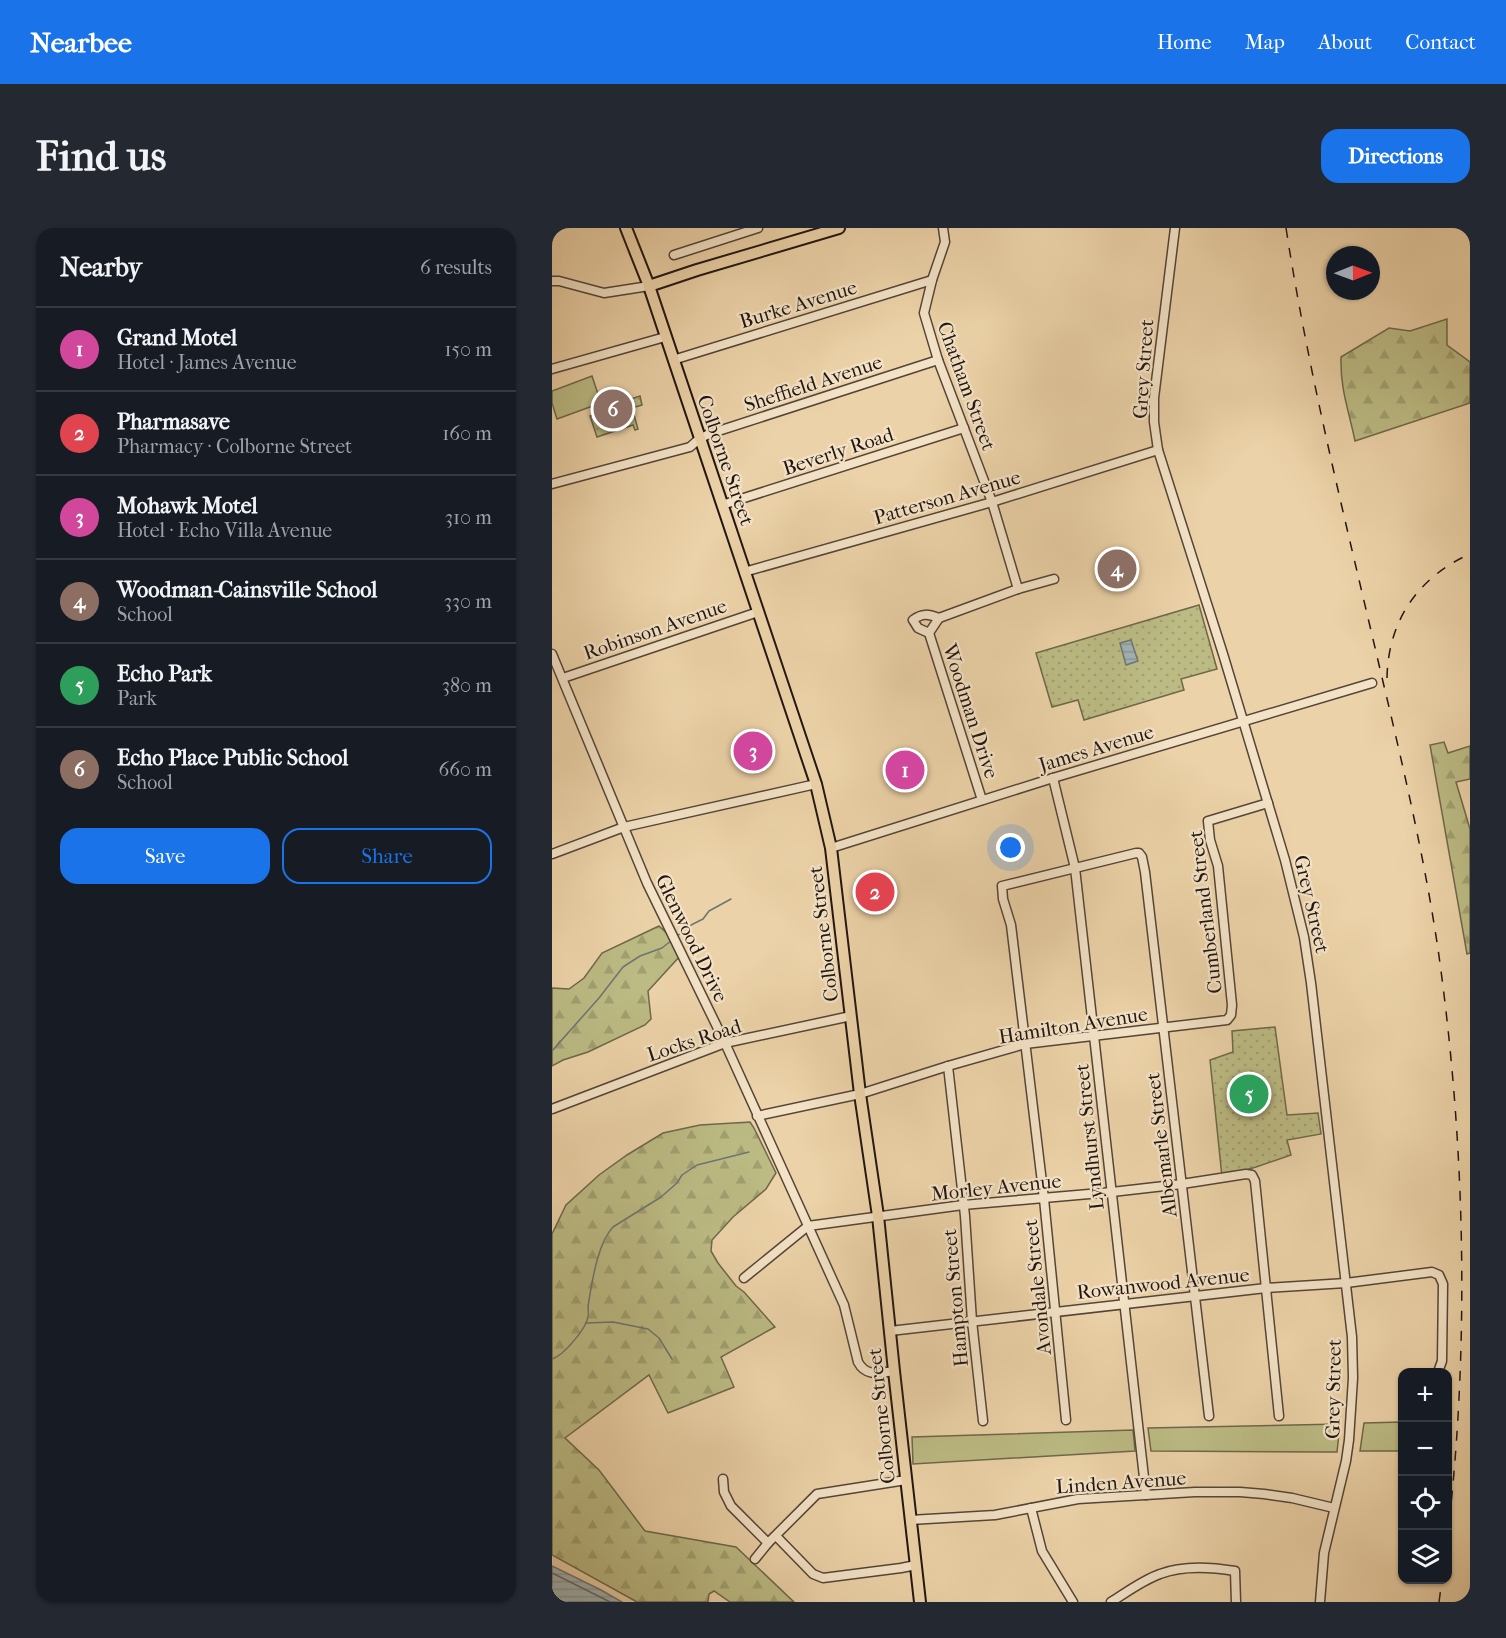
<!DOCTYPE html>
<meta charset="utf-8">
<style>
:root{--surface:#171b24;--page:#242831;--text:#f1f3f6;--muted:#9ea1a6;--line:#363941;--accent:#1a73e8}
body{margin:0;font-family:"IM FELL French Canon",serif;background:var(--page);color:var(--text)}
.controls{position:absolute;right:18px;bottom:18px;display:grid;overflow:hidden;border-radius:12px;box-shadow:0 2px 4px #0004}
.controls button{width:54px;height:54px;display:grid;place-items:center;padding:0;border:0;border-bottom:2px solid var(--line);background:var(--surface);color:var(--text);font:30px sans-serif}
.compass{position:absolute;left:774px;top:18px;width:54px;height:54px;border-radius:50%;background:var(--surface);box-shadow:0 2px 4px #0004;rotate:89deg}
.you{position:absolute;left:459px;top:620px;width:21px;height:21px;margin:-15px;border:4px solid #fff;border-radius:50%;background:#1a73e8;box-shadow:0 0 0 9px #1a73e833}
.badge{display:grid;place-items:center;width:39px;height:39px;border-radius:50%;background:var(--accent);color:#fff;font-size:20px;font-weight:700}
.pin{position:absolute;translate:-50% -50%;border:3px solid #fff;box-shadow:0 2px 6px #0006}
.list{margin:0;padding:0;list-style:none}
h2{display:flex;justify-content:space-between;align-items:center;height:78px;margin:0;padding:0 24px;font-size:26px}
h2 small{font-size:20px;font-weight:400;color:var(--muted)}
.list li{display:grid;grid-template-columns:39px 1fr auto;gap:18px;align-items:center;box-sizing:border-box;height:84px;padding:0 24px;border-top:2px solid var(--line)}
.list b{display:block;font-size:22px;white-space:nowrap}
.list p{margin:0;font-size:20px;white-space:nowrap;color:var(--muted)}
.list em{font-size:20px;font-style:normal;color:var(--muted)}
.actions{display:flex;gap:12px;padding:18px 24px}
.actions a{flex:1;padding:14px 0;border:2px solid var(--accent);border-radius:18px;text-align:center;font-size:21px;color:var(--accent)}
.actions .main{background:var(--accent);color:#fff}
.icon{flex:none;width:33px;height:33px;fill:none;stroke:currentColor;stroke-width:2;stroke-linecap:round;stroke-linejoin:round}
.map{position:relative;flex:none;width:918px;height:1374px;overflow:hidden;border-radius:18px}
header{display:flex;align-items:center;gap:36px;box-sizing:border-box;height:84px;padding:0 30px;background:var(--accent);color:#fff}
header strong{font-size:28px}
nav{display:flex;gap:33px;margin-inline-start:auto;font-size:21px}
.intro{display:flex;align-items:center;justify-content:space-between;box-sizing:border-box;height:144px;padding:0 36px}
h1{margin:0;font-size:42px}
.button{padding:15px 27px;border-radius:18px;background:var(--accent);color:#fff;font-size:21px;font-weight:700}
main{display:flex;gap:36px;padding:0 36px}
aside{flex:1;background:var(--surface);border-radius:18px;box-shadow:0 2px 4px #0004}
.map>svg:first-child{display:block}
</style>
<header>
<strong>Nearbee</strong>
<nav><a>Home</a><a>Map</a><a>About</a><a>Contact</a></nav>
</header>
<div class="intro"><h1>Find us</h1><a class="button">Directions</a></div>
<main>
<aside>
<h2>Nearby<small>6 results</small></h2>
<ul class="list">
<li><span class="badge" style="background:#d1479c">1</span><div><b>Grand Motel</b><p>Hotel · James Avenue</p></div><em>150 m</em></li>
<li><span class="badge" style="background:#e0444e">2</span><div><b>Pharmasave</b><p>Pharmacy · Colborne Street</p></div><em>160 m</em></li>
<li><span class="badge" style="background:#d1479c">3</span><div><b>Mohawk Motel</b><p>Hotel · Echo Villa Avenue</p></div><em>310 m</em></li>
<li><span class="badge" style="background:#8d6e63">4</span><div><b>Woodman-Cainsville School</b><p>School</p></div><em>330 m</em></li>
<li><span class="badge" style="background:#2e9e5b">5</span><div><b>Echo Park</b><p>Park</p></div><em>380 m</em></li>
<li><span class="badge" style="background:#8d6e63">6</span><div><b>Echo Place Public School</b><p>School</p></div><em>660 m</em></li>
</ul>
<div class="actions"><a class="main">Save</a><a>Share</a></div>
</aside>
<div class="map">
<svg width="918" height="1374" viewBox="0 0 918 1374">
<defs>
<pattern id="forest-firs" width="22" height="20" patternUnits="userSpaceOnUse" patternTransform="scale(1.5)"><rect width="22" height="20" fill="#bcbb84"/><path d="M5 1l3.5 6h-7zM16 11l3.5 6h-7z" fill="#a1a071"/></pattern>
<pattern id="park-dots" width="8" height="8" patternUnits="userSpaceOnUse" patternTransform="scale(1.5)"><rect width="8" height="8" fill="#bcbb84"/><path d="M2 2h.1M6 6h.1" fill="none" stroke="#a1a071" stroke-width="1.8" stroke-linecap="round"/></pattern>
<pattern id="water-rules" width="6" height="5" patternUnits="userSpaceOnUse" patternTransform="scale(1.5)"><rect width="6" height="5" fill="#9fb4b5"/><path d="M0 2.5h6" fill="none" stroke="#899a9b"/></pattern>
</defs>
<rect width="100%" height="100%" fill="#ecd2a8"/>
<filter id="stains"><feTurbulence type="fractalNoise" baseFrequency=".00333" numOctaves="4"/><feColorMatrix values="0 0 0 0 .2 0 0 0 0 .09 0 0 0 0 .02 0 0 0 .5 -.17"/></filter>
<radialGradient id="worn" r=".72"><stop offset=".6" stop-color="#630" stop-opacity="0"/><stop offset="1" stop-color="#630" stop-opacity=".3"/></radialGradient>
<g fill="#bcbb84" stroke="#6e684b" stroke-width="1.5">
<path d="M40,148L49,175L5,191L0,175V163Z"/>
<path d="M850,1194V1223H808L812,1195Z"/>
<path d="M788,1196L785,1224H771L599,1223L596,1200Z"/>
<path d="M581,1202L583,1223L361,1236L360,1209Z"/>
</g>
<g fill="url(#forest-firs)" stroke="#6e684b" stroke-width="1.5">
<path d="M895,91V117L918,134V175L803,213C797,183 788,161 789,129L837,100L858,103Z"/>
<path d="M892,514L896,525L918,518V551L904,554L918,601V725L915,726L878,517Z"/>
<path d="M107,698L121,711L128,728L96,763L99,791L93,797L36,824L11,832L0,838V760L17,761L32,750L50,725Z"/>
<path d="M198,894L202,900L224,945L214,961L181,989L160,1012L159,1023L166,1035L184,1058L192,1064L223,1099L169,1129L182,1159L116,1185L97,1147L13,1210L47,1242L93,1303L184,1319L242,1374H178L162,1363L157,1366L156,1374H85L0,1327V1006L14,977L47,947L75,927L111,905L148,897Z"/>
</g>
<g fill="url(#park-dots)" stroke="#6e684b" stroke-width="1.5">
<path d="M88,168L90,177L80,180L86,201L83,202L81,197L45,209L38,188L59,182L58,178Z"/>
<path d="M647,377L665,441L629,451L632,462L532,492L526,472L500,479L484,425Z"/>
<path d="M723,799L735,887L766,885L769,906L735,912L739,927L704,939L670,949L658,832L681,824L680,803Z"/>
</g>
<g fill="url(#water-rules)" stroke="#6d7574" stroke-width="1.5">
<path d="M579,412L586,433L574,437L568,415Z"/>
<path d="M0,1338L49,1362L70,1374H0Z"/>
</g>
<g fill="none" stroke-linecap="round" stroke-linejoin="round">
<path stroke="#606564" stroke-width="1.5" d="M0,1345L58,1374"/>
<g stroke="#6d7574" stroke-width="1.5">
<path d="M124,709L139,697L151,691L157,683L179,671"/>
<path d="M0,823L47,770L71,739L88,728L110,720L120,712"/>
<path d="M34,1095L61,1094L96,1101L107,1110L120,1131"/>
<path d="M0,1131C11,1128 35,1100 36,1088C37,1087 36,1080 36,1078C40,1055 45,1016 61,999L109,969L125,955L130,947L145,937L197,924"/>
</g>
<g stroke="#544538" stroke-width="11">
<g id="minor">
<path d="M391,0L393,14L380,52L372,85L386,132L440,274L466,361"/>
<path d="M623,0L602,170V194L606,222L671,426L733,632L752,709L759,755L800,1109L801,1150L797,1212L794,1233L772,1325L768,1374"/>
<path d="M122,27L206,0"/>
<path d="M0,53H7L52,65L97,58"/>
<path d="M121,132L380,52"/>
<path d="M0,141L113,109"/>
<path d="M0,256L138,219L147,211L157,206L386,132"/>
<path d="M170,277L412,200"/>
<path d="M192,344L440,274L606,222"/>
<path d="M387,390L466,361L502,351"/>
<path d="M377,405L387,390C376,386 370,385 361,392L366,400L377,405L430,572"/>
<path d="M0,426L95,655L173,815L292,1077L306,1134C314,1149 327,1145 342,1143"/>
<path d="M11,450L206,384"/>
<path d="M501,550L523,640L594,1267"/>
<path d="M279,620L501,550L820,455"/>
<path d="M0,626L72,599L264,556"/>
<path d="M396,838L413,988L420,1093L431,1193"/>
<path d="M0,881L173,815L299,788"/>
<path d="M205,888L308,866L396,838L473,816L675,792L679,787L680,777L666,638L658,612L656,593L716,575"/>
<path d="M192,1050L256,998L411,977L560,964L630,956L694,946L700,947L703,953L727,1188"/>
<path d="M338,1103L714,1060L794,1055L880,1044L887,1047L891,1056L890,1133L886,1144"/>
<path d="M514,1192L492,971L459,697L451,671L450,658L584,625H587L590,629L593,644L657,1188"/>
<path d="M171,1251L172,1264L179,1278L216,1315"/>
<path d="M479,1280L490,1323L521,1374"/>
<path d="M358,1292L443,1287L526,1271L643,1264H688L712,1266L740,1270L782,1280"/>
<path d="M224,1308L261,1346L271,1350L349,1340L364,1337"/>
<path d="M203,1331L216,1315L265,1266L354,1252"/>
<path d="M559,1374C575,1364 591,1352 608,1346C631,1337 659,1339 683,1343L684,1374"/>
</g>
</g>
<g stroke="#211612" stroke-width="14">
<g id="major">
<path d="M74,0L97,58L264,556L279,620L308,866L326,988L342,1143L368,1374"/>
<path d="M97,58L145,42L287,0"/>
</g>
</g>
<use href="#minor" stroke="#f3e2c6" stroke-width="8"/>
<use href="#major" stroke="#ecd2a8" stroke-width="10"/>
<g stroke="#211612" stroke-width="1.5" stroke-dasharray="10 10" stroke-linecap="butt">
<path d="M734,0C757,149 794,295 828,441C850,534 872,627 886,721C913,911 918,1114 896,1304"/>
<path d="M835,450C836,393 866,349 918,326"/>
<path d="M887,1374L890,1352"/>
</g>
</g>
<g text-anchor="middle" stroke-width="4.5" stroke-linejoin="round" paint-order="stroke">
<g font-size="20" fill="#211612" stroke="#f3e2c6">
<text transform="translate(246 76) rotate(-17)" y="7">Burke Avenue</text>
<text transform="translate(591 141) rotate(-86)" y="7">Grey Street</text>
<text transform="translate(261 155) rotate(-18)" y="7">Sheffield Avenue</text>
<text transform="translate(415 158) rotate(70)" y="7">Chatham Street</text>
<text transform="translate(286 223) rotate(-18)" y="7">Beverly Road</text>
<text transform="translate(174 232) rotate(71)" y="7">Colborne Street</text>
<text transform="translate(395 269) rotate(-16)" y="7">Patterson Avenue</text>
<text transform="translate(103 401) rotate(-19)" y="7">Robinson Avenue</text>
<text transform="translate(419 483) rotate(72)" y="7">Woodman Drive</text>
<text transform="translate(544 520) rotate(-17)" y="7">James Avenue</text>
<text transform="translate(760 676) rotate(77)" y="7">Grey Street</text>
<text transform="translate(653 684) rotate(-97)" y="7">Cumberland Street</text>
<text transform="translate(271 706) rotate(-97)" y="7">Colborne Street</text>
<text transform="translate(140 710) rotate(64)" y="7">Glenwood Drive</text>
<text transform="translate(521 797) rotate(-9)" y="7">Hamilton Avenue</text>
<text transform="translate(142 812) rotate(-18)" y="7">Locks Road</text>
<text transform="translate(537 909) rotate(-96)" y="7">Lyndhurst Street</text>
<text transform="translate(609 917) rotate(-97)" y="7">Albemarle Street</text>
<text transform="translate(444 959) rotate(-6)" y="7">Morley Avenue</text>
<text transform="translate(611 1055) rotate(-6)" y="7">Rowanwood Avenue</text>
<text transform="translate(485 1059) rotate(-96)" y="7">Avondale Street</text>
<text transform="translate(403 1070) rotate(-95)" y="7">Hampton Street</text>
<text transform="translate(781 1161) rotate(-89)" y="7">Grey Street</text>
<text transform="translate(329 1188) rotate(-96)" y="7">Colborne Street</text>
<text transform="translate(569 1254) rotate(-4)" y="7">Linden Avenue</text>
</g>
</g>
<rect width="100%" height="100%" filter="url(#stains)"/>
<rect width="100%" height="100%" fill="url(#worn)"/>
</svg>
<div class="controls">
<button>+</button>
<button>−</button>
<button><svg class="icon" aria-label="locate" viewBox="0 0 24 24"><circle cx="12" cy="12" r="6"/><path d="M12 2v4M12 18v4M2 12h4M18 12h4"/></svg></button>
<button><svg class="icon" aria-label="layers" viewBox="0 0 24 24"><path d="M12 4l9 5-9 5-9-5zM3 14l9 5 9-5"/></svg></button>
</div>
<svg class="compass" viewBox="-18 -18 36 36"><path d="M0-13l5 13h-10z" fill="#e53935"/><path d="M0 13l5-13h-10z" fill="#9ea1a6"/></svg>
<div class="you"></div>
<div class="pin badge" style="left:353px;top:542px;background:#d1479c">1</div>
<div class="pin badge" style="left:323px;top:664px;background:#e0444e">2</div>
<div class="pin badge" style="left:201px;top:523px;background:#d1479c">3</div>
<div class="pin badge" style="left:565px;top:341px;background:#8d6e63">4</div>
<div class="pin badge" style="left:697px;top:866px;background:#2e9e5b">5</div>
<div class="pin badge" style="left:61px;top:181px;background:#8d6e63">6</div>
</div>
</main>
